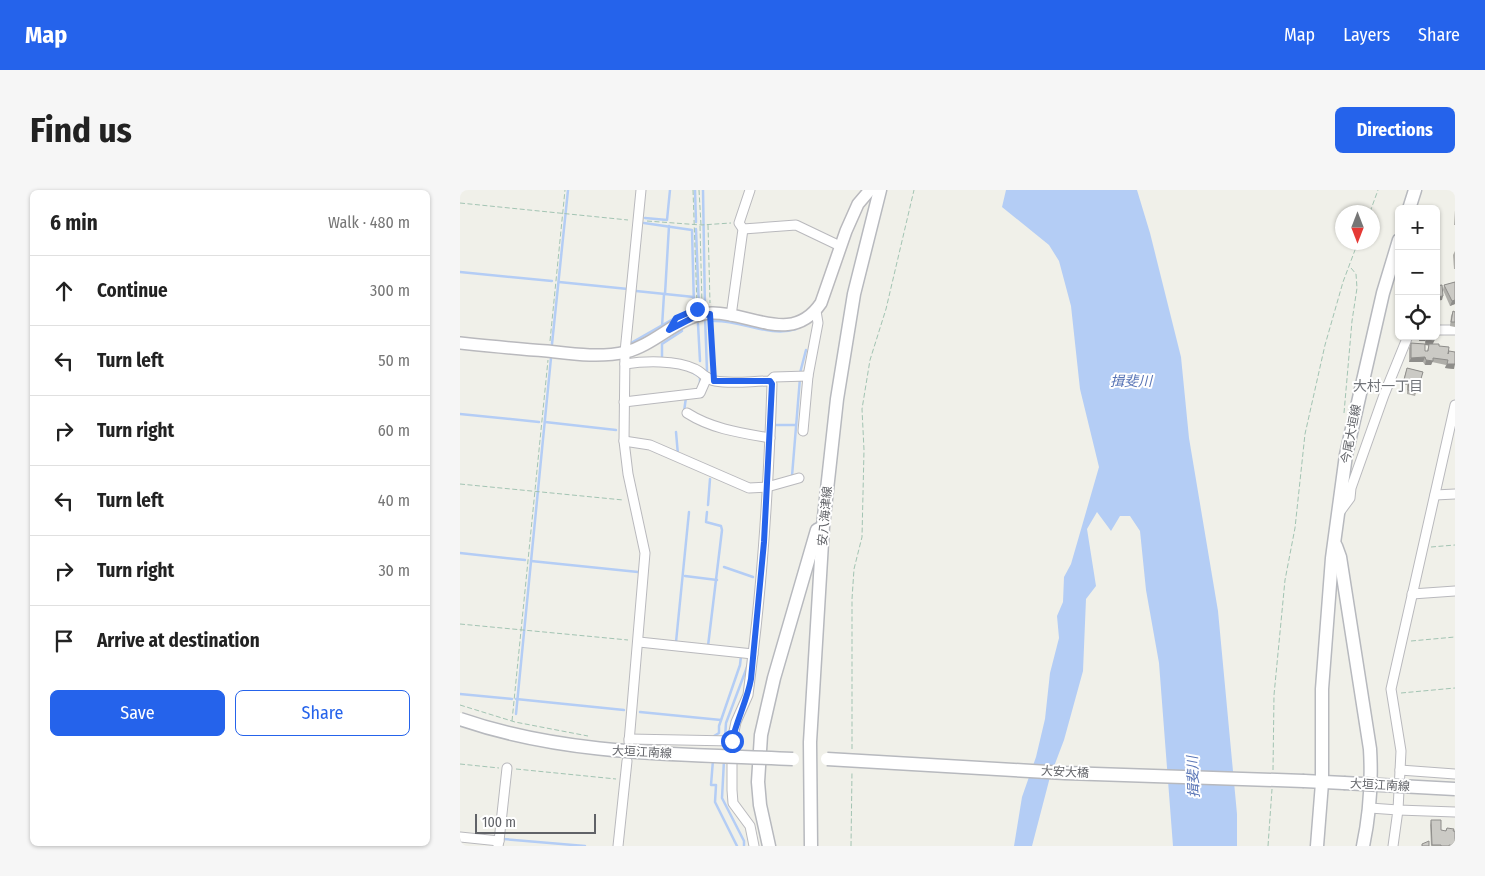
<!DOCTYPE html>
<meta charset="utf-8">
<style>
:root{--surface:#fff;--page:#f6f6f6;--text:#222;--muted:#767676;--line:#e0e0e0;--accent:#2563eb}
body{margin:0;font-family:"Fira Sans Condensed","Noto Sans JP",sans-serif;background:var(--page);color:var(--text)}
.controls{position:absolute;right:15px;top:15px;display:grid;overflow:hidden;border-radius:8px;box-shadow:0 1px 4px #0004}
.controls button{width:45px;height:45px;display:grid;place-items:center;padding:0;border:0;border-bottom:1px solid var(--line);background:var(--surface);color:var(--text);font:25px sans-serif}
.compass{position:absolute;left:875px;top:15px;width:45px;height:45px;border-radius:50%;background:var(--surface);box-shadow:0 1px 4px #0004;rotate:180deg}
.scale{position:absolute;left:15px;bottom:12px;width:121px;box-sizing:border-box;padding-left:5px;border:2px solid #606267;border-top:0;font-size:14px;line-height:18px;white-space:nowrap;color:#606267;-webkit-text-stroke:4px #fff;paint-order:stroke}
.stop{position:absolute;width:15px;height:15px;margin:-11px;border:4px solid #2563eb;border-radius:50%;background:#fff}
.stop.end{background:#2563eb;border-color:#fff;box-shadow:0 1px 5px #0008}
.list{margin:0;padding:0;list-style:none}
h2{display:flex;justify-content:space-between;align-items:center;height:65px;margin:0;padding:0 20px;font-size:21px}
h2 small{font-size:16px;font-weight:400;color:var(--muted)}
.list li{display:grid;grid-template-columns:32px 1fr auto;gap:15px;align-items:center;box-sizing:border-box;height:70px;padding:0 20px;border-top:1px solid var(--line)}
.list b{display:block;font-size:19px;white-space:nowrap}
.list em{font-size:16px;font-style:normal;color:var(--muted)}
.actions{display:flex;gap:10px;padding:15px 20px}
.actions a{flex:1;padding:11px 0;border:1px solid var(--accent);border-radius:8px;text-align:center;font-size:18px;color:var(--accent)}
.actions .main{background:var(--accent);color:#fff}
.icon{flex:none;width:28px;height:28px;fill:none;stroke:currentColor;stroke-width:2;stroke-linecap:round;stroke-linejoin:round}
.map{position:relative;flex:none;width:995px;height:656px;overflow:hidden;border-radius:8px}
header{display:flex;align-items:center;gap:30px;box-sizing:border-box;height:70px;padding:0 25px;background:var(--accent);color:#fff}
header strong{font-size:24px}
nav{display:flex;gap:28px;margin-inline-start:auto;font-size:18px}
.intro{display:flex;align-items:center;justify-content:space-between;box-sizing:border-box;height:120px;padding:0 30px}
h1{margin:0;font-size:35px}
.button{padding:12px 22px;border-radius:8px;background:var(--accent);color:#fff;font-size:18px;font-weight:700}
main{display:flex;gap:30px;padding:0 30px}
aside{flex:1;background:var(--surface);border-radius:8px;box-shadow:0 1px 4px #0004}
.map>svg:first-child{display:block}
</style>
<header>
<strong>Map</strong>
<nav><a>Map</a><a>Layers</a><a>Share</a></nav>
</header>
<div class="intro"><h1>Find us</h1><a class="button">Directions</a></div>
<main>
<aside>
<h2>6 min<small>Walk · 480 m</small></h2>
<ul class="list">
<li><svg class="icon" aria-label="ahead" viewBox="0 0 24 24"><path d="M12 20V5M6 11l6-6 6 6"/></svg><div><b>Continue</b></div><em>300 m</em></li>
<li><svg class="icon" aria-label="left" viewBox="0 0 24 24"><path d="M17 20v-9H6M10 6l-5 5 5 5"/></svg><div><b>Turn left</b></div><em>50 m</em></li>
<li><svg class="icon" aria-label="right" viewBox="0 0 24 24"><path d="M7 20v-9h11M14 6l5 5-5 5"/></svg><div><b>Turn right</b></div><em>60 m</em></li>
<li><svg class="icon" aria-label="left" viewBox="0 0 24 24"><path d="M17 20v-9H6M10 6l-5 5 5 5"/></svg><div><b>Turn left</b></div><em>40 m</em></li>
<li><svg class="icon" aria-label="right" viewBox="0 0 24 24"><path d="M7 20v-9h11M14 6l5 5-5 5"/></svg><div><b>Turn right</b></div><em>30 m</em></li>
<li><svg class="icon" aria-label="arrive" viewBox="0 0 24 24"><path d="M6 21V4h12l-3 4 3 4H6"/></svg><div><b>Arrive at destination</b></div></li>
</ul>
<div class="actions"><a class="main">Save</a><a>Share</a></div>
</aside>
<div class="map">
<svg width="995" height="656" viewBox="0 0 995 656">
<rect width="100%" height="100%" fill="#f0f0e9"/>
<path fill="#b4cdf5" d="M546,0H677L690,43L721,167L729,248L758,421L777,624V656H713L699,473L686,400L680,341L670,326H660L651,341L637,322L627,339L636,396L626,409L623,481L604,550L590,587L572,656H554L562,607L576,567L585,529L590,483L599,448L597,426L603,412L604,387L611,374L639,277L620,199L611,116L599,71L589,55L542,17Z"/>
<g fill="none" stroke-linecap="round" stroke-linejoin="round">
<g stroke="#b4cdf5" stroke-width="2.5">
<path d="M235,0L236,32"/>
<path d="M243,0L245,121"/>
<path d="M185,28L207,30L210,0"/>
<path d="M236,39L239,118"/>
<path d="M0,82L92,91"/>
<path d="M99,92L168,99"/>
<path d="M176,101L234,107"/>
<path d="M205,104L209,36"/>
<path d="M245,126L247,181"/>
<path d="M252,131C280,129 309,148 336,139"/>
<path d="M238,134L240,171"/>
<path d="M202,137L204,104"/>
<path d="M171,153L234,117L232,40L184,33"/>
<path d="M92,154L108,0"/>
<path d="M202,169V154L222,141"/>
<path d="M230,181L240,187V195"/>
<path d="M340,183L346,160"/>
<path d="M224,222L226,207"/>
<path d="M0,224L79,232"/>
<path d="M85,232L156,240"/>
<path d="M315,235H336"/>
<path d="M216,242L218,265"/>
<path d="M332,286L340,188"/>
<path d="M248,315L250,289"/>
<path d="M247,322L246,332L261,336L262,340L248,456"/>
<path d="M0,363L65,370"/>
<path d="M71,371L178,382"/>
<path d="M264,377L293,387"/>
<path d="M225,386L257,390"/>
<path d="M218,453L216,452L229,322"/>
<path d="M0,504L52,509"/>
<path d="M56,509L164,520"/>
<path d="M180,522L261,530"/>
<path d="M56,524L91,168"/>
<path d="M254,546L259,543V536L280,475L281,466"/>
<path d="M264,562L266,533L287,477"/>
<path d="M253,570L251,595H256L255,612L277,656"/>
<path d="M264,570L262,608L284,651V656"/>
<path d="M43,649L125,656"/>
</g>
<g stroke="#b9b9bd" stroke-width="11">
<g id="minor">
<path d="M283,39L336,35L380,56"/>
<path d="M271,126L283,39L279,33L290,0"/>
<path d="M976,140H995"/>
<path d="M165,174C185,171 216,170 235,179C242,182 247,190 255,191C272,194 292,191 310,191L314,187L348,186"/>
<path d="M164,212L240,203L247,187"/>
<path d="M995,215L931,499L941,561L938,620L995,622"/>
<path d="M227,223C252,239 281,243 310,248"/>
<path d="M343,241L348,186L358,133L356,121"/>
<path d="M164,251L190,255L289,298L307,297L339,288"/>
<path d="M975,305L995,304"/>
<path d="M879,323L890,308L891,298L924,205L948,146"/>
<path d="M952,404L995,401"/>
<path d="M179,452L293,464C304,374 309,284 312,194L310,191"/>
<path d="M293,464L288,505L276,532L272,551V600L273,613L290,636L294,656"/>
<path d="M169,549L272,551"/>
<path d="M169,552L185,363L168,284L164,251L165,162L181,0"/>
<path d="M940,580L995,584"/>
<path d="M910,618L938,620L933,656"/>
<path d="M0,647L39,651L38,656"/>
<path d="M39,651L47,578"/>
<path d="M158,656L167,571"/>
</g>
</g>
<g stroke="#b9b9bd" stroke-width="14">
<path id="tertiary" d="M0,153C29,156 58,159 87,161C113,164 140,168 166,162C197,154 220,124 252,123C290,122 332,156 361,113L386,41L398,14L410,0"/>
</g>
<g stroke="#b7b9be" stroke-width="15">
<g id="secondary">
<path d="M949,19L955,0"/>
<path d="M876,356L880,367L910,559C912,593 910,623 903,656"/>
<path d="M844,591L884,593"/>
<path d="M309,656L300,615L298,592L301,545L314,488L357,340L361,338"/>
<path d="M351,656L350,552L363,336L377,209L394,104L420,0"/>
<path d="M857,656L862,593V499L872,368L886,265L923,103L939,50"/>
</g>
</g>
<g stroke="#a3c4b3" stroke-width="1" stroke-dasharray="5 2.5" stroke-linecap="butt">
<path d="M233,0L237,115"/>
<path d="M239,0L241,35"/>
<path d="M0,13L168,30"/>
<path d="M910,22L918,0"/>
<path d="M187,31L241,35L271,33"/>
<path d="M248,35L250,113"/>
<path d="M240,36L242,114"/>
<path d="M250,134L253,180"/>
<path d="M90,151L105,0"/>
<path d="M884,223L892,131L897,98L896,84L891,78"/>
<path d="M0,294L163,310"/>
<path d="M971,357L995,355"/>
<path d="M0,434L168,450"/>
<path d="M951,451L995,447"/>
<path d="M941,503L995,498"/>
<path d="M0,515L55,532L128,546"/>
<path d="M52,531L88,170"/>
<path d="M392,559V409L394,379L402,347L404,260L402,219L410,170L426,119L454,0"/>
<path d="M0,574L39,578"/>
<path d="M56,579L156,589"/>
<path d="M813,580L814,505L825,390L835,338L845,244L865,155L883,92L898,52"/>
<path d="M391,656L392,581"/>
<path d="M808,656L812,599"/>
</g>
<use href="#minor" stroke="#fff" stroke-width="9"/>
<use href="#tertiary" stroke="#fff" stroke-width="11"/>
<use href="#secondary" stroke="#fff" stroke-width="12"/>
<g stroke="#b7b9be" stroke-width="15" stroke-linecap="butt">
<g id="secondary-bridge">
<path d="M0,529C107,566 221,564 333,569"/>
<path d="M367,569L605,583L844,591"/>
<path d="M884,593L995,599"/>
</g>
</g>
<use href="#secondary-bridge" stroke="#fff" stroke-width="12"/>
</g>
<g fill="#afaea9" fill-rule="evenodd">
<path d="M995,19V35H994L995,20Z"/>
<path d="M995,61V79H994L993,65Z"/>
<path d="M995,92V114L990,116L983,100L984,95Z"/>
<path d="M993,121L995,122V137L990,136L991,126Z"/>
<path d="M959,146H974L973,154L979,156L988,164L994,179L985,178L986,175L972,172L971,175H965L963,172H949V158L951,153L965,154V151H959ZM965,155H969L967,161H965Z"/>
<path d="M947,178L963,182L955,206L947,204V195L942,194Z"/>
<path d="M971,630L981,640L985,641L987,638L993,641L995,656H971L970,635Z"/>
</g>
<g fill="#8e8d8a">
<path d="M983,106L982,110L976,111V107Z"/>
<path d="M995,110V114L990,116L992,111Z"/>
<path d="M961,146L967,147L965,151H959Z"/>
<path d="M966,150L974,151L972,156L965,155Z"/>
<path d="M965,167L963,172H949L951,168Z"/>
<path d="M966,170L973,171L971,175H965Z"/>
<path d="M987,174H995L994,179L985,178Z"/>
</g>
<g fill="#cbcac5" stroke="#8e8d8a">
<path d="M995,92V110L992,111L984,95Z"/>
<path d="M982,95L983,106L976,107V96Z"/>
<path d="M993,121L995,122V132H991Z"/>
<path d="M961,146H974V151L966,150L967,147Z"/>
<path d="M951,153L965,154V161H968L969,154H979V156L989,157L988,164L989,161L995,162V174H987L988,170L973,168V171L966,170L965,167L951,168Z"/>
<path d="M947,178L963,182L957,202L948,200L949,191L944,190Z"/>
<path d="M971,630H981V640L986,641L987,638L994,639L993,641H995V656L989,655V656H981V655H972Z"/>
<path d="M969,651V656H962V654Z"/>
</g>
<g fill="none" stroke-linecap="round" stroke-linejoin="round">
<path stroke="#2563eb" stroke-width="6" d="M237,119L216,128L209,140L238,125L250,124L254,191H310L312,194L304,352L291,489C287,511 277,529 272,551"/>
</g>
<g text-anchor="middle" stroke-width="4" stroke-linejoin="round" paint-order="stroke">
<g font-size="12" fill="#606267" stroke="#fff">
<text transform="translate(891 244) rotate(-79)" y="4">今尾大垣線</text>
<text transform="translate(365 326) rotate(-85)" y="4">安八海津線</text>
<text transform="translate(182 562) rotate(3)" y="4">大垣江南線</text>
<text transform="translate(605 582) rotate(3)" y="4">大安大橋</text>
<text transform="translate(920 595) rotate(3)" y="4">大垣江南線</text>
</g>
<g font-size="14" font-style="italic" fill="#5975b6" stroke="#fff">
<text x="671" y="196">揖斐川</text>
<text transform="translate(733 587) rotate(-93)" y="5">揖斐川</text>
</g>
<g font-size="14" fill="#717479" stroke="#fff">
<text x="928" y="201">大村一丁目</text>
</g>
</g>
</svg>
<div class="controls">
<button>+</button>
<button>−</button>
<button><svg class="icon" aria-label="locate" viewBox="0 0 24 24"><circle cx="12" cy="12" r="6"/><path d="M12 2v4M12 18v4M2 12h4M18 12h4"/></svg></button>
</div>
<svg class="compass" viewBox="-18 -18 36 36"><path d="M0-13l5 13h-10z" fill="#e53935"/><path d="M0 13l5-13h-10z" fill="#767676"/></svg>
<div class="scale">100 m</div>
<div class="stop" style="left:272px;top:551px"></div>
<div class="stop end" style="left:237px;top:119px"></div>
</div>
</main>
